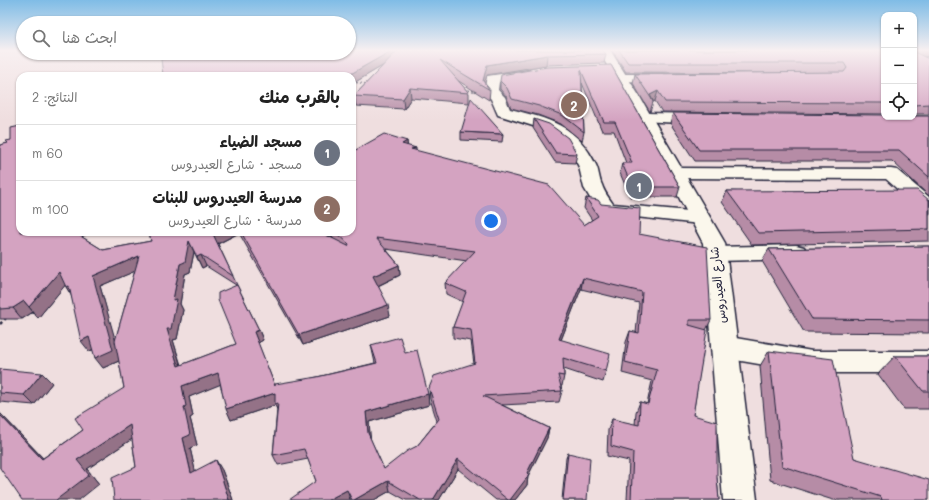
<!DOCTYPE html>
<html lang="ar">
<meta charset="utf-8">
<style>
:root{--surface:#fff;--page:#f6f6f6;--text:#222;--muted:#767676;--line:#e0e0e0;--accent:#c8321e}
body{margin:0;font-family:Mali,"Playpen Sans Arabic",sans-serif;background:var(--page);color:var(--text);direction:rtl}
.controls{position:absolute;right:12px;top:12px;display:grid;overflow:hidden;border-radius:8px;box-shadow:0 1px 3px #0004}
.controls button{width:36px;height:36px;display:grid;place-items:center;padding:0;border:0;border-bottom:1px solid var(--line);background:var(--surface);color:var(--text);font:20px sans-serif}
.you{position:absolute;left:491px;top:221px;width:14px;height:14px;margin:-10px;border:3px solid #fff;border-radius:50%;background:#1a73e8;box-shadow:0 0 0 6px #1a73e833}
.badge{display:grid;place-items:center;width:26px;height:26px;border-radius:50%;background:var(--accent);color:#fff;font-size:13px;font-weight:700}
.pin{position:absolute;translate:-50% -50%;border:2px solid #fff;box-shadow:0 1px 4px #0006}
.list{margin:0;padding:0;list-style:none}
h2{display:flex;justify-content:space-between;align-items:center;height:52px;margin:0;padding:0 16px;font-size:17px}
h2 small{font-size:13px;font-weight:400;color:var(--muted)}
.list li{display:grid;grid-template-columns:26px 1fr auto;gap:12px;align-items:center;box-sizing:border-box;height:56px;padding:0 16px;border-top:1px solid var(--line)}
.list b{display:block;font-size:15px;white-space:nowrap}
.list p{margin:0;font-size:13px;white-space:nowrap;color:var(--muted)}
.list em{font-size:13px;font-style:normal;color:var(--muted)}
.icon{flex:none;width:22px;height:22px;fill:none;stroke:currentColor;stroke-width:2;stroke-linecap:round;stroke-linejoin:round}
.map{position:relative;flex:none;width:929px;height:500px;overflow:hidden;direction:ltr}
.search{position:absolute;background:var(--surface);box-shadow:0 1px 3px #0004;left:16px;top:16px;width:340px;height:44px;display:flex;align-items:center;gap:10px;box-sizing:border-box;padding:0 14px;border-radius:22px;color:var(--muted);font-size:15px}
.panel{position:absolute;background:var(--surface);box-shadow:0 1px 3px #0004;left:16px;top:72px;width:340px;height:164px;border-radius:12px;direction:rtl}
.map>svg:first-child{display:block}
</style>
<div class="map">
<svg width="929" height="500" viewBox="0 0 929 500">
<rect width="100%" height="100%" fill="#efdedf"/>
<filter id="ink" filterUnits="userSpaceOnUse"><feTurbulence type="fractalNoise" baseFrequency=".025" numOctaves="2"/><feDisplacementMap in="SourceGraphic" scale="8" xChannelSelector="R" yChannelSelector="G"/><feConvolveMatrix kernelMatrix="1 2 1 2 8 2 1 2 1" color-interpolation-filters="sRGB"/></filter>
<g filter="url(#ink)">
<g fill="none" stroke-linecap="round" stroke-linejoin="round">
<g stroke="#22223b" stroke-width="3">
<g id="minor">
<path d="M530,70L535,71L537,74L535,77L499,82L498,90L505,97L510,109C549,119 577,125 596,165C599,171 599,179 602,185C604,192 609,198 613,204L700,212L707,214L710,218L707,222L700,224L599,213L584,188L579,167L568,146L549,131L498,115L491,99L484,91L487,76Z"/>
<path d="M621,74H664L669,75L671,78L669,81L664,82L616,81L614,78L616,75Z"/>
<path d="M645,113L702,114L707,116L710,119L707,122L702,124L640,121L637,118L640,115Z"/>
<path d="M675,168L891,169L897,170L929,197V213L922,211L886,179L675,178L669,177L666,173L669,169Z"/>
<path d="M796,245L804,247L807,252L804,257L796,259L715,261L707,259L704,254L707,249L715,247Z"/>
<path d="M724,336L812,351H929V373H812L724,358L715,355L711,347L715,339Z"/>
</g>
</g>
<g stroke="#22223b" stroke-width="3">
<path id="tertiary" d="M598,50H610L640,97L725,243L757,500H723L703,243L626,97Z"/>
</g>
<g stroke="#22223b" stroke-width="1.5" stroke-dasharray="2 2" stroke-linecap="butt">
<path d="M352,82L369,84"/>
<path d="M464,90L475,91"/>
</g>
<path stroke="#22223b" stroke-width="2.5" stroke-dasharray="3 3" stroke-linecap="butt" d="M0,324L7,317"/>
<use href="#minor" fill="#fbf7ec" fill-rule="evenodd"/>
<use href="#tertiary" fill="#fbf7ec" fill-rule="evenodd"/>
</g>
<g fill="#b68ca6" stroke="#22223b" fill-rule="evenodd">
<path d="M612,50H884V114L662,112L655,101L653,102L650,112L633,83L635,74L789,73L626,72Z"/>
<path d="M914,50H929V56L923,57L929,59V114H914Z"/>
<path d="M164,53H185L186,57L204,54H606L604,63L546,65L487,75L484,83L490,90L489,100L457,80L469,93V103L411,98L404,109L356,106L354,96L384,65L352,84V76H163L165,59Z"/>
<path d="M611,65L680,187L677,197H630L620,173L622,163H626L614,131H602L582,83L584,132L582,141L561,124L538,115L511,108L506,96L500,89V81Z"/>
<path d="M673,113L929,116V196L892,161H695L670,123Z"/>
<path d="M534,119L577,154L575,163L555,162L533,128Z"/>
<path d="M461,132L503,134L502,142L461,140Z"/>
<path d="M11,140L82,237L103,250L151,241L149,232H320L334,239L327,232H352L407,141V146L416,148V151L584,225L592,220L584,208L586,198L601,204L639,234L711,320L706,330L693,415L717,478L719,500H627L629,461L607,456L608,430L612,419L635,425L636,412L640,402L647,404L652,381L622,373L626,342L630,331L636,333L639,303L581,289L561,340L606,371L603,382L564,369V376L562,386H561L562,391L559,402L502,405L549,428L547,438L528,476L527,485L515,500H496L458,469L439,500H406L390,491L374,500H351L350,499L316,481L308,459L278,465L273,455L277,409L275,405L231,420L220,384L189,397L193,416L190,418L197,445L190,448L195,471L222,470L233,500H114L136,467L132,439L87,469L99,484L0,468V413L43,458L83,430L124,388L119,361L103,368L93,350L89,351L71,295L65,285L38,318L33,312L22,319H0V145L8,143ZM239,233L303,345L390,316L378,286L400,275L399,265L386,249L467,261L445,283L446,294L463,302L453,327V338L471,341L474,364L429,388L430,399L437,421L417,446L384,469L370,438L369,422L429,405L428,394L405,353L371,345L375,363L317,377L275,386L258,343L263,340L259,330L237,285L218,244ZM194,252L202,268L206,266L236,285V344L181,365L173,340L177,339L183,310L180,304L185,274L190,272ZM135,271L115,341L100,286Z"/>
<path d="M727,191L929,200V241L752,245L722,202Z"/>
<path d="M929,246V333L804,332L762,261L769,249Z"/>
<path d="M769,351L854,458L929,500H833L770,480L760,366Z"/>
<path d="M895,356H929V409H904L878,374Z"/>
<path d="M0,369L52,383L34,405L0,402Z"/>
<path d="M568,453L587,500H562L566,458Z"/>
</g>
<g fill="#947287" stroke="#22223b">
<path d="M393,50H404V53L352,84V76H347Z"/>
<path d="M918,50H929V56L914,59V51Z"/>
<path d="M547,55L546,65L487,75L484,86L483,81L487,65Z"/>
<path d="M410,88L411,98L404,109L403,99Z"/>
<path d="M658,91L655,101L653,102L650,95Z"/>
<path d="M407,141L408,150L402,144Z"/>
<path d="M72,232H91L76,240Z"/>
<path d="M217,232H239V233L217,244L213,234Z"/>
<path d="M189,241L194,252L190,272L185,274L180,304L183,310L177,339L173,340L184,377L178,366L167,329L180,264Z"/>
<path d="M201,255L206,266L202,268L197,257Z"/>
<path d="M139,256L145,267L100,286L121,360L103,368L95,358L93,276Z"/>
<path d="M399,265L400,275L375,287L373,276Z"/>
<path d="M59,272L67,283L38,318L29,307Z"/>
<path d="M583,278L581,289L557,350L559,339Z"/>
<path d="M69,286L73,298L66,287Z"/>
<path d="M24,301L33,312L22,319L13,308Z"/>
<path d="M388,305L390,316L303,345L299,335Z"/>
<path d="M259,330L263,340L258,343L254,332Z"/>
<path d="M89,337L97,348L89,351L81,341Z"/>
<path d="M42,373L52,383L34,405L24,395Z"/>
<path d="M218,373L224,383L189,397L193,416L190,418L197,445L190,448L198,483L191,473L183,438L184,407L182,386Z"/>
<path d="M275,393L280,404L279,414L275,405L231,420L226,409Z"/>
<path d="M428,394L429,405L369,422L371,444L368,433L366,412Z"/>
<path d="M0,413L53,469L42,459L0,415Z"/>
<path d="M130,425L138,435L87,469L99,484L79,500H56L77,460Z"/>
<path d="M549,428L547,438L528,476L527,485L515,500H510L527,473Z"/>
<path d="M458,459V469L439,500H433Z"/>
<path d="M216,460L222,470L233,500H229Z"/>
<path d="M388,481L390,491L374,500H354Z"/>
<path d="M347,490L350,499L349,500H328Z"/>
</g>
<g fill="#d4a3c1" stroke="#22223b">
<path d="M349,50H393L347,76H217V74L163,75L161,59H165L164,53H184L185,57L206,53H349Z"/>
<path d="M398,50H603L606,54L547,55L487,65L483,81L490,90L440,60L469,93L410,88L403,99L354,96Z"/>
<path d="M619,50H884V103L665,102L658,91L650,95L653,101L635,74L844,72L847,68L844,63H628Z"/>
<path d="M914,52L929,59V104L914,105Z"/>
<path d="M611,65L680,187H632L622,163H632L615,122H604L581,70L584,132L562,115L539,106L512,99L507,88L500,81L501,75L547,67Z"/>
<path d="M471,98L503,134L461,132Z"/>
<path d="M673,113L884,115V117H914V116H929V177L899,150H699Z"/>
<path d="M534,119L549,124L568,138L577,154L556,153Z"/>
<path d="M20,126V232H74L103,250L151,241L149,232H217L213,234L233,276L201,255L197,257L189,241L185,262L180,264L173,300L177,299L171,329H167L178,366L236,344L218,300V293L237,285L259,330L254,332L275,386V384L317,377L377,363L371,345L400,337L405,353L417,350L428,394L366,412L368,433L384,469L407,451L417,446L439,419L429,388L434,376L475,363L471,330L453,327L466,292L445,283L475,251L376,238L399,265L373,276L388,305L299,335L241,232H320L348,246L349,244L336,232H352V152L384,134L407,141L402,144L416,148L411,149L549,185L584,225L598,216L586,198L598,200L601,204L640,208L639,234L707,247L711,320H689V325L707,330L693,415L717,422V478L719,500H631L633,452L611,446L612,419L639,425L640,402L648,404L657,370L625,362L630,331L639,333L642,292L583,278L559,339L610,354L606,371L563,358L564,376L558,375L562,391L483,396L549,428L527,473L529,475L510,500H508L458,459L433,500H420L388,481L354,500H352L347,490L328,500H289L316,481L304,449L273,455L278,403L275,404V393L226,409L218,373L182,386L186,406L184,407L190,435L183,438L191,473L216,460L229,500H114L112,478L136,467L130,425L77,460L89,475L56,500H22L0,468V415L42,459L83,430L75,418L124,388L115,341L139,256L93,276L113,350L95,358L89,337L81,341L69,286L66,287L59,272L29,307L24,301L13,308L0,309V145L8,143L6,141L11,140V128Z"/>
<path d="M917,190L929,200V229L758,233L727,191Z"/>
<path d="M929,246V320L812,319L769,249Z"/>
<path d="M769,351L833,359L854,458L929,480V500H882L881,497L782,466Z"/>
<path d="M895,356H929V391H923Z"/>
<path d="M0,369L42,373L24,395L0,393Z"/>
<path d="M568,453L590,458L587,500H563Z"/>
</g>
</g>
<linearGradient id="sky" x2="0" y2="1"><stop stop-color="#7fbce6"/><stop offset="0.42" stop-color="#f8f0f1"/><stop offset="1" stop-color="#f8f0f1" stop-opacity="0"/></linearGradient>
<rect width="929" height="120" fill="url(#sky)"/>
<g text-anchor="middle" stroke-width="3" stroke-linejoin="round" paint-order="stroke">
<g font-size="12" fill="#22223b" stroke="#fbf7ec">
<text transform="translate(718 285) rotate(-96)" y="4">شارع العيدروس</text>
</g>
</g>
</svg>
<div class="controls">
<button>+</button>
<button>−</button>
<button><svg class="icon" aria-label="locate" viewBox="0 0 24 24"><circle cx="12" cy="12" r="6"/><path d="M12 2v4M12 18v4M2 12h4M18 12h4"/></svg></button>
</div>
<div class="you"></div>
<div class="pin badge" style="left:639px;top:186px;background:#6b7280">1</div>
<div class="pin badge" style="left:574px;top:105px;background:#8d6e63">2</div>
<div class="search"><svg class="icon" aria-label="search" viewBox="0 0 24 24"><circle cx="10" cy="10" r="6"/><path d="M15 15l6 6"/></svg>ابحث هنا</div>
<section class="panel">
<h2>بالقرب منك<small>النتائج: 2</small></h2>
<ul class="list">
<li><span class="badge" style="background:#6b7280">1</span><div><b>مسجد الضياء</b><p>مسجد · شارع العيدروس</p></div><em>60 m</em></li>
<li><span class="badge" style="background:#8d6e63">2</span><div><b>مدرسة العيدروس للبنات</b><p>مدرسة · شارع العيدروس</p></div><em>100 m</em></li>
</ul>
</section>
</div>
